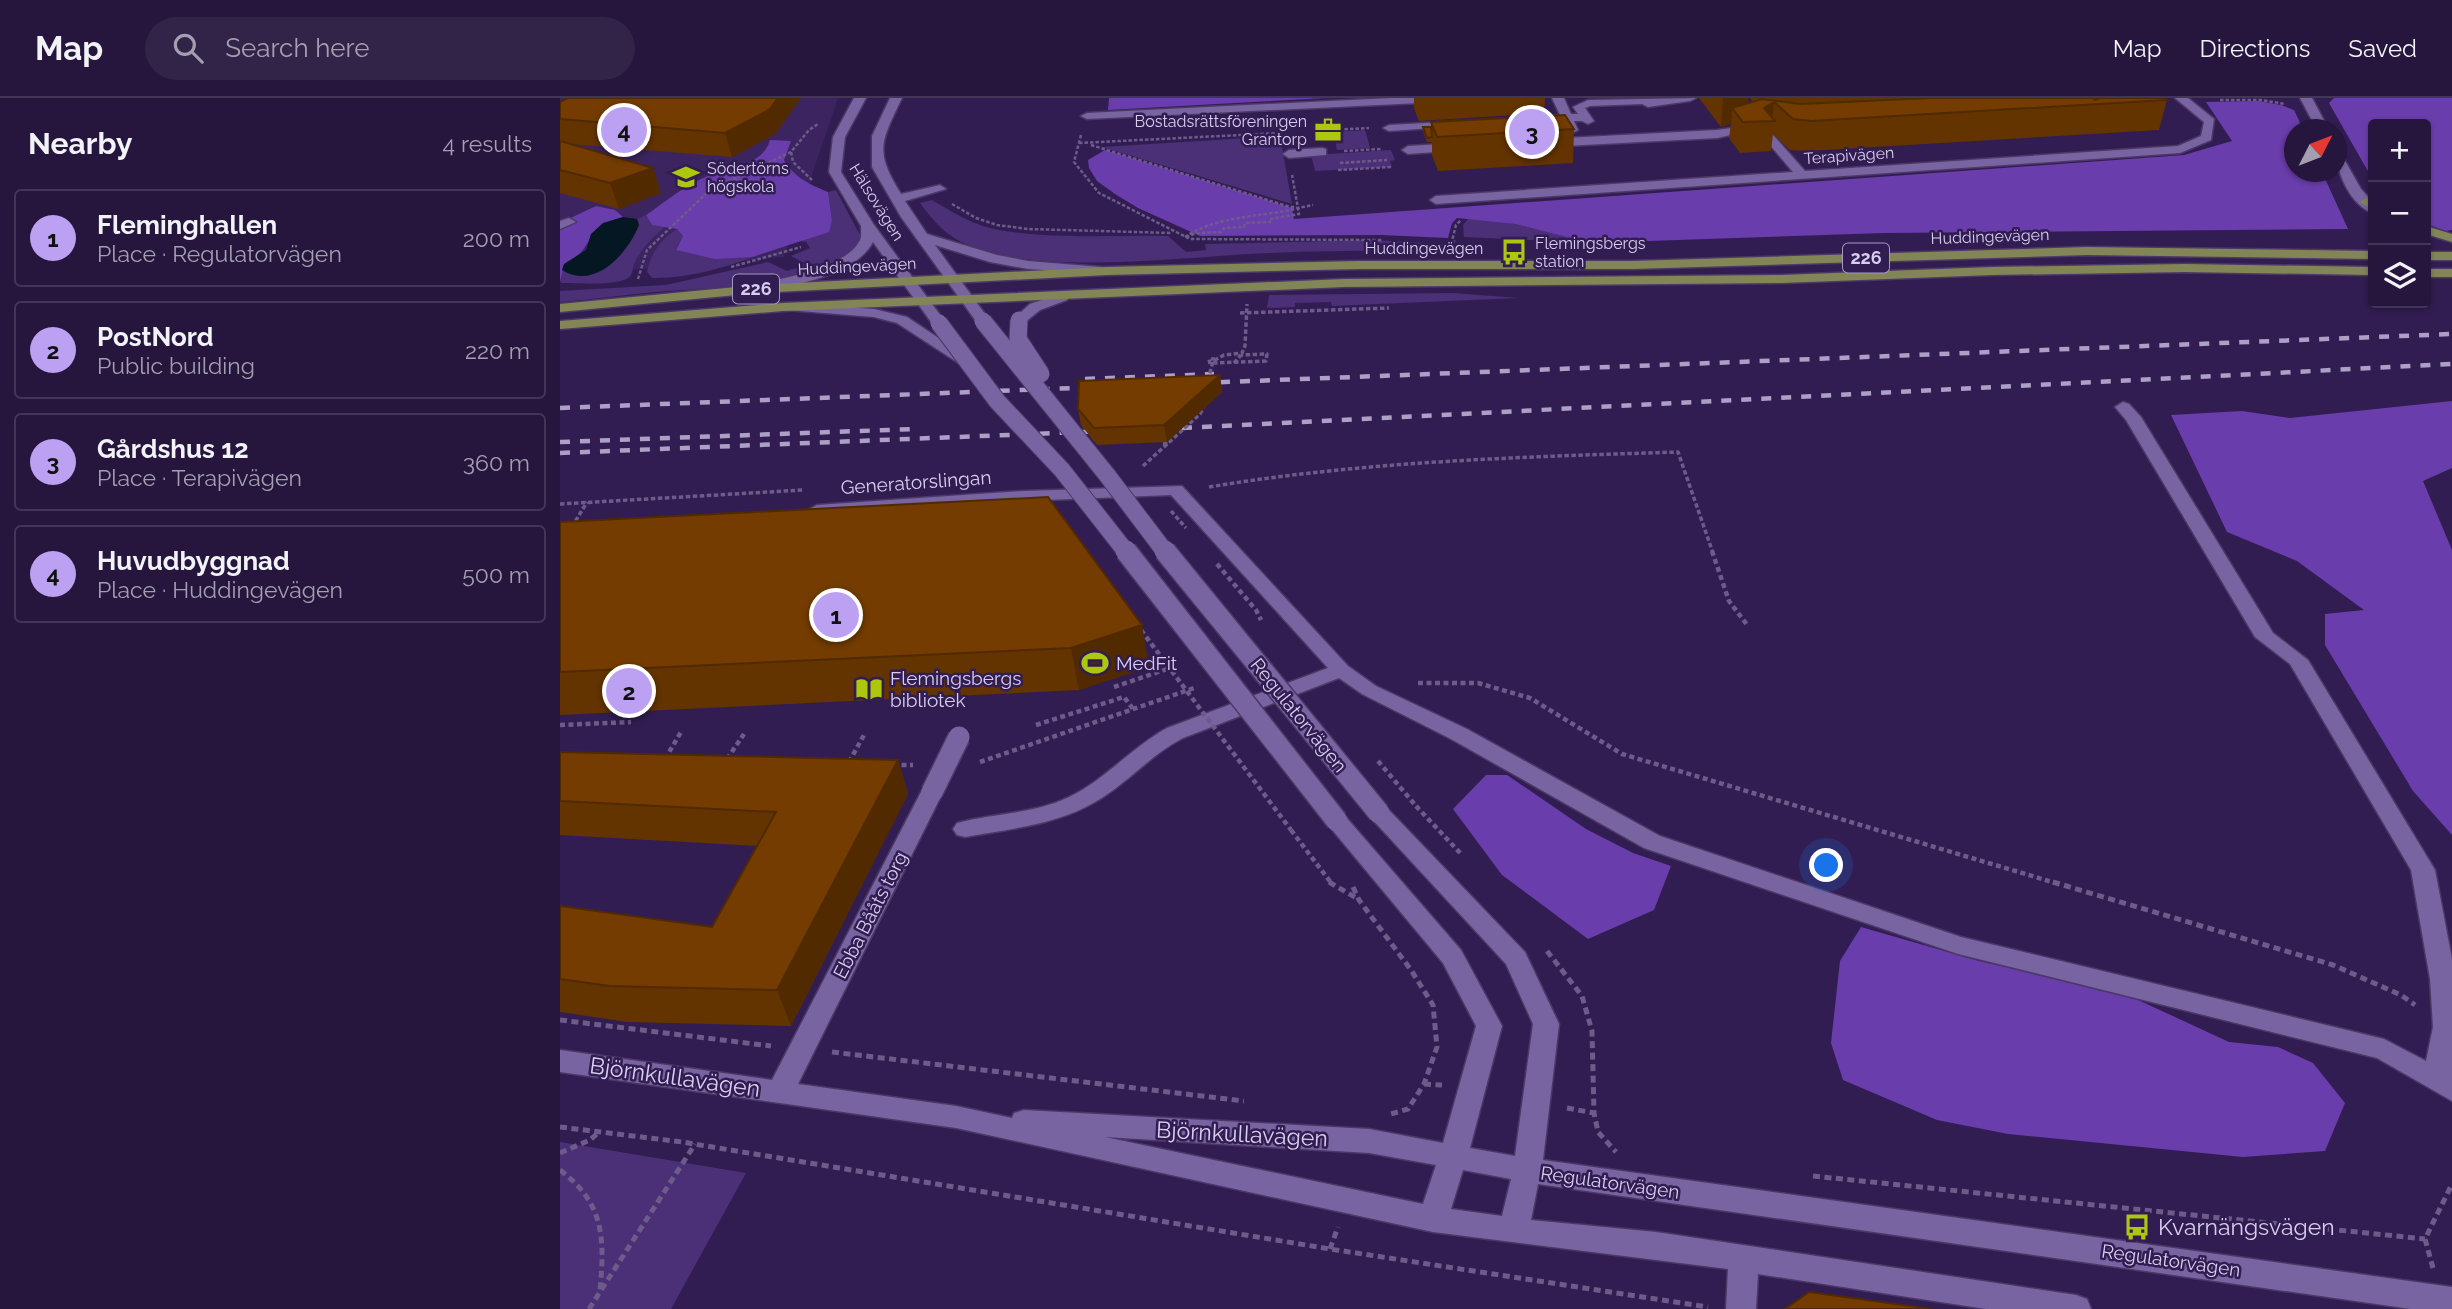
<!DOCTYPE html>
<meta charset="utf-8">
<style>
:root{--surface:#26163e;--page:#322349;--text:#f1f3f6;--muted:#a49fb0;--line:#423558;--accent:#bca0f2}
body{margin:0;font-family:Raleway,sans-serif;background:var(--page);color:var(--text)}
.controls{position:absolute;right:21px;top:21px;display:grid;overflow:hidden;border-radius:7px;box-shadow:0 2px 5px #0004}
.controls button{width:63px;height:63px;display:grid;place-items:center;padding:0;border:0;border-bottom:2px solid var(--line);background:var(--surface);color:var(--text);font:35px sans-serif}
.compass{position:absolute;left:1724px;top:21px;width:63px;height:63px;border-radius:50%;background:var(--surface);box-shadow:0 2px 5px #0004;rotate:48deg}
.you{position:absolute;left:1267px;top:768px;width:24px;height:24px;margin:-18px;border:5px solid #fff;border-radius:50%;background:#1a73e8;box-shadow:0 0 0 10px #1a73e833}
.badge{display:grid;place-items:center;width:46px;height:46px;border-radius:50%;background:var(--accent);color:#111;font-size:23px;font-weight:700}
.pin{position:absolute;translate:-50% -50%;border:4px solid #fff;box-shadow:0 2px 7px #0006}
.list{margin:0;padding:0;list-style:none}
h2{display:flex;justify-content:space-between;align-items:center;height:91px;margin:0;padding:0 28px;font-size:30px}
h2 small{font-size:23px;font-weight:400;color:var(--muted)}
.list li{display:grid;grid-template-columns:46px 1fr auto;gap:21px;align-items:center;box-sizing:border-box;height:98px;margin:0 14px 14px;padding:0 14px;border:2px solid var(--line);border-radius:7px}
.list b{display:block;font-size:26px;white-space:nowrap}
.list p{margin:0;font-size:23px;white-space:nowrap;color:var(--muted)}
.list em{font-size:23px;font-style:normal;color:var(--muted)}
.icon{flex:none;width:38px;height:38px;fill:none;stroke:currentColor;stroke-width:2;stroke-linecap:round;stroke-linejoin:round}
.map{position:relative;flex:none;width:1892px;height:1211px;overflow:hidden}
header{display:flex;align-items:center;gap:42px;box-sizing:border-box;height:98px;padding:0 35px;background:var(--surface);border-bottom:2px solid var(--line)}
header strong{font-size:33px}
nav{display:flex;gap:38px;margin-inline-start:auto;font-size:24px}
.search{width:490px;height:63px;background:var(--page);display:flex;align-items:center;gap:18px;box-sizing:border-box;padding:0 24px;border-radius:38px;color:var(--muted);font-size:26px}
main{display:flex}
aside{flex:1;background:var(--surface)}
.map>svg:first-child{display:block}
</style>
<header>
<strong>Map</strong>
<div class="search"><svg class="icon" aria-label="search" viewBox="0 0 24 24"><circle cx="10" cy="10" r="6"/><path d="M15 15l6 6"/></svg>Search here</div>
<nav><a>Map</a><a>Directions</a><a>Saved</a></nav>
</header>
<main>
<aside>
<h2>Nearby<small>4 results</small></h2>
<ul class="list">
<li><span class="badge">1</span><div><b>Fleminghallen</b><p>Place · Regulatorvägen</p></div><em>200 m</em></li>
<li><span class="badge">2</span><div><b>PostNord</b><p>Public building</p></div><em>220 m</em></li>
<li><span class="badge">3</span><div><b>Gårdshus 12</b><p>Place · Terapivägen</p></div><em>360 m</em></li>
<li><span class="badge">4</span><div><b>Huvudbyggnad</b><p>Place · Huddingevägen</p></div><em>500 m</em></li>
</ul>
</aside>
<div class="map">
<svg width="1892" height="1211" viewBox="0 0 1892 1211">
<rect width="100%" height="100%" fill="#321d52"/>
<path fill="#3b2460" d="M0,0H278L224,159L0,178Z"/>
<g fill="#4b2f77">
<path d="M805,32L810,50L777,52L773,34Z"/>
<path d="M720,38L732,106L542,49Z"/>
<path d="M831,52L835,62L830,63L832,69L755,73L751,57Z"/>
<path d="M276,92L301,139C280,188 153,189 107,193C71,196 36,201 0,204V193L106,187L208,164L227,173L243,168L244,165L231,158L250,150L246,144L239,143C193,159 142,181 92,180L87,174C90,156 102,140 117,131L123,138L116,151L192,159L223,147L272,122L268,94Z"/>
<path d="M372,102C391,113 409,125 430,130C481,142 555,137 608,138L626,154L646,152L645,146L811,142L902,147L914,153C846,153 778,152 710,155C626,158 484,179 408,147C386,138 374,124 360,105Z"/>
<path d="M86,117L92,127L106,128C93,139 81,150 74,166C73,169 73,173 71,177C64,189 15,185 1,185L2,172C9,176 15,176 23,176C52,177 65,148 79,127L77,121Z"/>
<path d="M909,120L955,126L1030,145L904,139L903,127Z"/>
<path d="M892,195L959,200L772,208L771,204L735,205V209L707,210L709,197Z"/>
<path d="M0,1044L186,1075L111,1211H0Z"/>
</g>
<g fill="#6a3dac">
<path d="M549,0H767L548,12Z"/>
<path d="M1774,0H1892V132L1886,133L1866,126V26H1813V82L1769,5Z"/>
<path d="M1699,3L1721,7L1734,12L1743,31L1734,32V74H1762L1788,131L1324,135L1030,145L955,126L897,120L892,125L888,140L821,137L640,138L578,110L555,96L537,83L529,70L528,62L545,52L732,110L734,121L1624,57L1672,43L1646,4Z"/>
<path d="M210,42L231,43L224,62C235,80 249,86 268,94L272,122L269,134L192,159L155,161L116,152L123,138L117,131L92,127L86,117C104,105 121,90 141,81C163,70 203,69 210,42Z"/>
<path d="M36,108L55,112L63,119C20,131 38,149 4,167L0,185V125Z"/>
<path d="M1892,303V370L1863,383L1892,452V737L1853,693L1765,547V516L1804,512L1737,463L1667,434L1611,317L1682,313L1730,320Z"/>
<path d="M926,677H947L1026,731L1073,755L1111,768L1094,812L1028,841L942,777L893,711Z"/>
<path d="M1301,829L1419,863L1563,895L1669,944L1718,949L1753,965L1785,1005L1765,1053L1683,1059L1448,1036L1377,1022L1283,982L1271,945L1280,863Z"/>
</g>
<path fill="#051722" d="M63,119L77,121L79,127C68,155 35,193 2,172L4,166L26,152L31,136L43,125Z"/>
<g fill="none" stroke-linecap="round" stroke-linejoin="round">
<g stroke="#4c3866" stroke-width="3">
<g id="minor">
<path d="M294,0H306L285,39L281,74L314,127L386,225L384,228H374L313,144C293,180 233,186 197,195L190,191L192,188C218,181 285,170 299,144C302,140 301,133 301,128L269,74L273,39Z"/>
<path d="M330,0H342C321,44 314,53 341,96L380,87L386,91L345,103L367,136L437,157L468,163L541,169L548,173L546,176L468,171L430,164L375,147L430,223L423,227L418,226L341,119L312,69V38Z"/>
<path d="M831,0H907L901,3L527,21L521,18L527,15Z"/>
<path d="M992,0H1004L1011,16H1018L1013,9L1028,2L1136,0L1130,3L1088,9L1082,6L1030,8L1025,10L1034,23L1028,26L1022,23H1014L1018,32L1012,35L1008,34L1003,23L981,24L975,21L981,18L1000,17Z"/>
<path d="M1615,0H1628L1654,21L1651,42L1620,55L876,106L870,102L876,98L1233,74L1204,40L1210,36L1214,38L1245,73L1618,48L1641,38L1644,24Z"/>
<path d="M1740,0H1752L1769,32H1757Z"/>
<path d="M1197,21L1203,24L1201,26L1185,34L1157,40L986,49L980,45L986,41L1157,32L1178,29Z"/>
<path d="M900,23L906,26L904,28L829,33L823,30L829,27Z"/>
<path d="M898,45L904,49L902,52L848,56L842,52L848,48Z"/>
<path d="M762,50L766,51V57L729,60L723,56L729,52Z"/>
<path d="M1776,54H1780L1801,91L1813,104V115C1791,108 1776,74 1776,54Z"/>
<path d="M9,120L16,124L0,131V123Z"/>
<path d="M502,195L509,199L507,202L480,212L464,225H454L452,222L470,206Z"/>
<path d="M232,205L314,211L347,219L416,265L408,270L403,268L337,225L314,219L227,212L225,209L227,206Z"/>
<path d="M1563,304L1569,306L1581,319L1713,535L1748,562L1875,772L1892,861V1003L1817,960L1398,856L1084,750L891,641L802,596L779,580L623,640C590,657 567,686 535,704C496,727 449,731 405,739L397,737L393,731L397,725C434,715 474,716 509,699C545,682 572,649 607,630L768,570L611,397L463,403L257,417L248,412L257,407L463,393L622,388L788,568L816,588L907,631L1100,738L1401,839L1824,941L1866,963L1873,929L1870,881L1851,772L1730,566L1695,539L1566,322L1555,309Z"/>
<path d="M372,687L380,689L383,694L238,986L396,1008L452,1020L454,1015L464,1012L809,1031L883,1045L916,928L883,865L769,728L766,723L769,718L777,715L785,718L901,852L942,928L910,1050L955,1058L973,926L946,866L811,720L808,715L811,710L819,707L827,710L965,854L999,926L983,1062L1892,1189V1211H1851L978,1086L971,1122L1096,1134L1516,1197L1527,1201L1531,1211H1426L1198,1176L1196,1211H1166L1168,1171L873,1134L396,1030L0,974V952L212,982L361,694L364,689ZM545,1039L809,1055L876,1067L863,1106ZM903,1072L951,1081L942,1118L891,1111Z"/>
</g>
</g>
<g stroke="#4c3866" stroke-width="3">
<g id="major">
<path d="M1806,100L1813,103V112L1800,104Z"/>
<path d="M1866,128L1892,136V144L1866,136Z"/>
<path d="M1527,149L1813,153V161L1527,157L1073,171H799L547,177L197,195L0,214V206L197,187L547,169L799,163H1073Z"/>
<rect x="1866" y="154" width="26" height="8"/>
<path d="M1625,166L1813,169V177L1625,174L1432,177L1222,185L784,189L223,213L0,231V223L223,205L784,181L1222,177L1432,169Z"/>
<rect x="1866" y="171" width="26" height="8"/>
</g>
</g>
<g stroke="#6d5c8a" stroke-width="2.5" stroke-dasharray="3.5 2" stroke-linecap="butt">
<path d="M1660,2H1701L1725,6"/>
<path d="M768,32L809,30"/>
<path d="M521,37L514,64L539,95L630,141L822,142"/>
<path d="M519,45L721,35"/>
<path d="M531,47L727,108L738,110L753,107"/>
<path d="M784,53L821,51"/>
<path d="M231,54L233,64L252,82"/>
<path d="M780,65L827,62"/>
<path d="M778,72L832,69"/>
<path d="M392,106L416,120L437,127L468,131L612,135"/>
<path d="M710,121L739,116L732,77"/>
<path d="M625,139C656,118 699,119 735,111"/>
<path d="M626,139L637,135L661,134L664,130L684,129L685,125L710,124V121"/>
<path d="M895,144L892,143L896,127L901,122"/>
<path d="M171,169L241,149"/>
<path d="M78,181L87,152L150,92L231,54L249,32L258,26"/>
</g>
<g stroke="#6d5c8a" stroke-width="3.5" stroke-dasharray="4.5 2.5" stroke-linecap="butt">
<path d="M680,215L829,210"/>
<path d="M674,265L681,257"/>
<path d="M650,266L649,261H655"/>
<path d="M603,346L609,345"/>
<path d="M649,389C805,363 961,359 1118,354L1153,455"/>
<path d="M0,406L243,392"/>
<path d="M12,429L27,404"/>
</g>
<g stroke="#6d5c8a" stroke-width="4.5" stroke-dasharray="5 3.5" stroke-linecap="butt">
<path d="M1152,453L1169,503L1188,528"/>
<path d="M858,585H918L970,600L1062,656L1499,786"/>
<path d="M554,589L610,570"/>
<path d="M0,627L71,624"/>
<path d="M476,627L564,599L573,611"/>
<path d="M105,661L121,634"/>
<path d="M167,661L184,636"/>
<path d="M420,664L637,589"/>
<path d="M333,667H353"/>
<path d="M856,708L902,757"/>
<path d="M731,732L772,786"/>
</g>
<g stroke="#6d5c8a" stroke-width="5" stroke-dasharray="7 4.5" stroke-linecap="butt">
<path d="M769,784L798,801"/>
<path d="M1493,784L1773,867L1841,897L1855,907"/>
<path d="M793,789L799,802L851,872L873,907L877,949L864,986L848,1011L831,1016"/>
<path d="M987,853L1022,898L1032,933L1034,1015L1038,1034L1056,1054"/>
<path d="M0,922L211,948"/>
<path d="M272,954L684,1003"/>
<path d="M864,986L882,987"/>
<path d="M1007,1010L1034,1015"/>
<path d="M0,1029L122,1044L770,1151L1148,1209"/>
<path d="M0,1055L30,1042L39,1034"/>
<path d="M0,1072C44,1105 45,1140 40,1192"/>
<path d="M1253,1078L1865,1141"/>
<path d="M770,1151L778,1129"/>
<path d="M1873,1170L1865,1141L1892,1086"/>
<path d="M29,1211L135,1046"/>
</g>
<use href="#minor" fill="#7864a0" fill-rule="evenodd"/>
<use href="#major" fill="#828556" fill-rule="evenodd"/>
<g stroke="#aca0c6" stroke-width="4.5" stroke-dasharray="10 10" stroke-linecap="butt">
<path d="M525,281L654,276"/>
<path d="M640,285L1892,236"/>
<path d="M0,310L539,289"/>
<path d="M602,331L1892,266"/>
<path d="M0,344L354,331"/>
<path d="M0,355L546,333"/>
</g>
<g stroke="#4c3866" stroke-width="19" stroke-linecap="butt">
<g id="minor-bridge-far1">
<path d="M459,222L458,241L481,276"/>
<path d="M423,223L547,377L606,455"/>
<path d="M379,225L437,303L502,372L567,455"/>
</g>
</g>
<g stroke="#4c3866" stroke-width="24" stroke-linecap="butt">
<g id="minor-bridge">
<path d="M566,453L777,723"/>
<path d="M605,453L819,715"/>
<path d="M372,694L399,639"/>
</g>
</g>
<g stroke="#6d5c8a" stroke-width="3.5" stroke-dasharray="4.5 2.5" stroke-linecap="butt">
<path d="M653,265L706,263L707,256L681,257"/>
<path d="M648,282L653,263L664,257L682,255L685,248L687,206"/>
<path d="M583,368L640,316L644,308"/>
<path d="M611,413L626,430"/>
</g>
<g stroke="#6d5c8a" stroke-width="4.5" stroke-dasharray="5 3.5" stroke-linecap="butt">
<path d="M657,466L696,512L701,522"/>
<path d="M581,532L731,732"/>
<path d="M818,663L856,708"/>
<path d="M289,664L304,637"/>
</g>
<use href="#minor-bridge-far1" stroke="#7864a0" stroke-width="17"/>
<use href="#minor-bridge" stroke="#7864a0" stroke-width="21"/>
</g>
<g fill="#643400">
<path d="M8,0H241L215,36L172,59L10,46L93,70L101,95L59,111L0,95V4Z"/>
<path d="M854,0H985L984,15L859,23L854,10Z"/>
<path d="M1139,0H1188V5L1193,4L1190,0H1604L1607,2L1599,32L1247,53L1230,52L1213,36L1211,53L1180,55L1169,40L1171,26L1161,29Z"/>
<path d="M871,24L1014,31L1013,65L878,73L872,57V44H867L863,34V29H871Z"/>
<path d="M660,277L662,294L607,344L537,347L521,327L518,311Z"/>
<path d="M0,424L589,569L519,592L0,617Z"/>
<path d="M0,654L338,662L348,696L231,928L67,924L0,914V808L152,829L198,748L0,737Z"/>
</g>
<g fill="#512a00">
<path d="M218,0H241L215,36L172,59L165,35Z"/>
<path d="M1163,0H1188L1186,22L1172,10L1171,26L1161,29Z"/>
<path d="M1214,4L1212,23L1204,10Z"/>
<path d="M93,70L101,95L59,111L50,85Z"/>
<path d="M660,277L662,294L607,344L604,327Z"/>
<path d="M582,527L589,569L519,592L511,550Z"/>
<path d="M338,662L348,696L231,928L217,892Z"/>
</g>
<g fill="#743c00" stroke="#512a00" stroke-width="2">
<path d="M8,0H218L209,12L165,35L0,21V4Z"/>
<path d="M1371,0H1532L1535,2L1540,0H1604L1607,2L1251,23L1233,21L1214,4L1204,10L1215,23L1183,24L1172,10L1202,1L1240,6Z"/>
<path d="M1005,17L1014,31L877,39L871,24Z"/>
<path d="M863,29H871L872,39L867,40Z"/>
<path d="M0,43L93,70L50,85L0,72Z"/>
<path d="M660,277L604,327L534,330L518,311L519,283Z"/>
<path d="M488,399L582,527L511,550L0,574V424Z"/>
<path d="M0,654L338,662L217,892L49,888L0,881V808L152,829L216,714L0,703Z"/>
<path d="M1249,1194L1372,1211H1225Z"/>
</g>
<defs>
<g id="office-bare" transform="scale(2.1)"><path d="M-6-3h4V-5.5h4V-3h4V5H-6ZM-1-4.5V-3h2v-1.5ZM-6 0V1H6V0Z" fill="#adc60e" stroke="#321d52" stroke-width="2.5" paint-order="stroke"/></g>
<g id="university-bare" transform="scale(2.1)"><path d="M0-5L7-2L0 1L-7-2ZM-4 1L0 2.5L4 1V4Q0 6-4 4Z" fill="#adc60e" stroke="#321d52" stroke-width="2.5" paint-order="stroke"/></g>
<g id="bus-bare" transform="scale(2.1)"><path d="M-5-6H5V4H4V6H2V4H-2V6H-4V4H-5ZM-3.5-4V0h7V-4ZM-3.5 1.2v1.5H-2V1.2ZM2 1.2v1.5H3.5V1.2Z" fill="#adc60e" stroke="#321d52" stroke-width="2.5" paint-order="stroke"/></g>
<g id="stadium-bare" transform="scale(2.1)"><path d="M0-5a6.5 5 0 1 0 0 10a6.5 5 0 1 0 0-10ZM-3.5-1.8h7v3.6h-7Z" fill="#adc60e" stroke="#321d52" stroke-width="2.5" paint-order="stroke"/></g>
<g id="library-bare" transform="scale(2.1)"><path d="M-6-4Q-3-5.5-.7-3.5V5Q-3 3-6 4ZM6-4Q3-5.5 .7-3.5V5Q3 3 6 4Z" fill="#adc60e" stroke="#321d52" stroke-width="2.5" paint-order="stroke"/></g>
</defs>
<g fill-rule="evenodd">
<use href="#office-bare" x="768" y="32"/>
<use href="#university-bare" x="126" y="79"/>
<use href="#bus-bare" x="954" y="154"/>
<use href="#stadium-bare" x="535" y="565"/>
<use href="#library-bare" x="309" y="591"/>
<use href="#bus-bare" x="1577" y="1129"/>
</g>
<g text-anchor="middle" stroke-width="5" stroke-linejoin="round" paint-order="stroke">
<g font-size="16" fill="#d7ceef" stroke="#321d52" text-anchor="start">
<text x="747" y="29" text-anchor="end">Bostadsrättsföreningen<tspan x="747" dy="18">Grantorp</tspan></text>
<text x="147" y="76">Södertörns<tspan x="147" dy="18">högskola</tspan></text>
<text x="975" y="151">Flemingsbergs<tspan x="975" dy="18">station</tspan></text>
</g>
<g font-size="16" fill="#d7ceef" stroke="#321d52">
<text transform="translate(1289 57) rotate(-4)" y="6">Terapivägen</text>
<text transform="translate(317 104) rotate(58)" y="6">Hälsovägen</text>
<text transform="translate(1430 138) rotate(-2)" y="6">Huddingevägen</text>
<text x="864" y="156">Huddingevägen</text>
<text transform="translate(297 168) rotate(-3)" y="6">Huddingevägen</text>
</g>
<g fill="#321d52" stroke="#a699c0" stroke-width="2">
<rect x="1283" y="145.5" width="46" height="29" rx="5"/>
<rect x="173" y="176.5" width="46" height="29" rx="5"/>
</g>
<g font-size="18" font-weight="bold" fill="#d7ceef">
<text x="1306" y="166">226</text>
<text x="196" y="197">226</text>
</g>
<g font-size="19" fill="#d7ceef" stroke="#321d52">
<text transform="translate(356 384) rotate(-4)" y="7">Generatorslingan</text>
<text transform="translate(739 617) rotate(51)" y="7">Regulatorvägen</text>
<text transform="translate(310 817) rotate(-63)" y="7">Ebba Bååts torg</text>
<text transform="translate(1050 1084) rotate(8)" y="7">Regulatorvägen</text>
<text transform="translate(1611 1162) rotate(8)" y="7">Regulatorvägen</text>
</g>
<g font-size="19" fill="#d7ceef" stroke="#321d52" text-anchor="start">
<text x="556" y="572">MedFit</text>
<text x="330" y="587">Flemingsbergs<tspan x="330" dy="22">bibliotek</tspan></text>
</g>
<g font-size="23" fill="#d7ceef" stroke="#321d52">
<text transform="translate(115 979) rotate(8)" y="8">Björnkullavägen</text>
<text transform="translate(682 1036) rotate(3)" y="8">Björnkullavägen</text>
</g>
<g font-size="23" fill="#d7ceef" stroke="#321d52" text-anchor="start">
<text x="1598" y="1137">Kvarnängsvägen</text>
</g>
</g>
</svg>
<div class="controls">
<button>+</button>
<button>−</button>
<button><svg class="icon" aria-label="layers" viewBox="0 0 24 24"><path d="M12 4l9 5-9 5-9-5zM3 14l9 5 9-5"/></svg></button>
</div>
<svg class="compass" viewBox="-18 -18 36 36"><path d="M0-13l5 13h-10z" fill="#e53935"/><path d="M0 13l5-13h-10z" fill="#a49fb0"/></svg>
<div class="you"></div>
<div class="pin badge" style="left:276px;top:517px">1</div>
<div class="pin badge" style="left:69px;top:593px">2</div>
<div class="pin badge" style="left:972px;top:34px">3</div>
<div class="pin badge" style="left:64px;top:32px">4</div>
</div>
</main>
